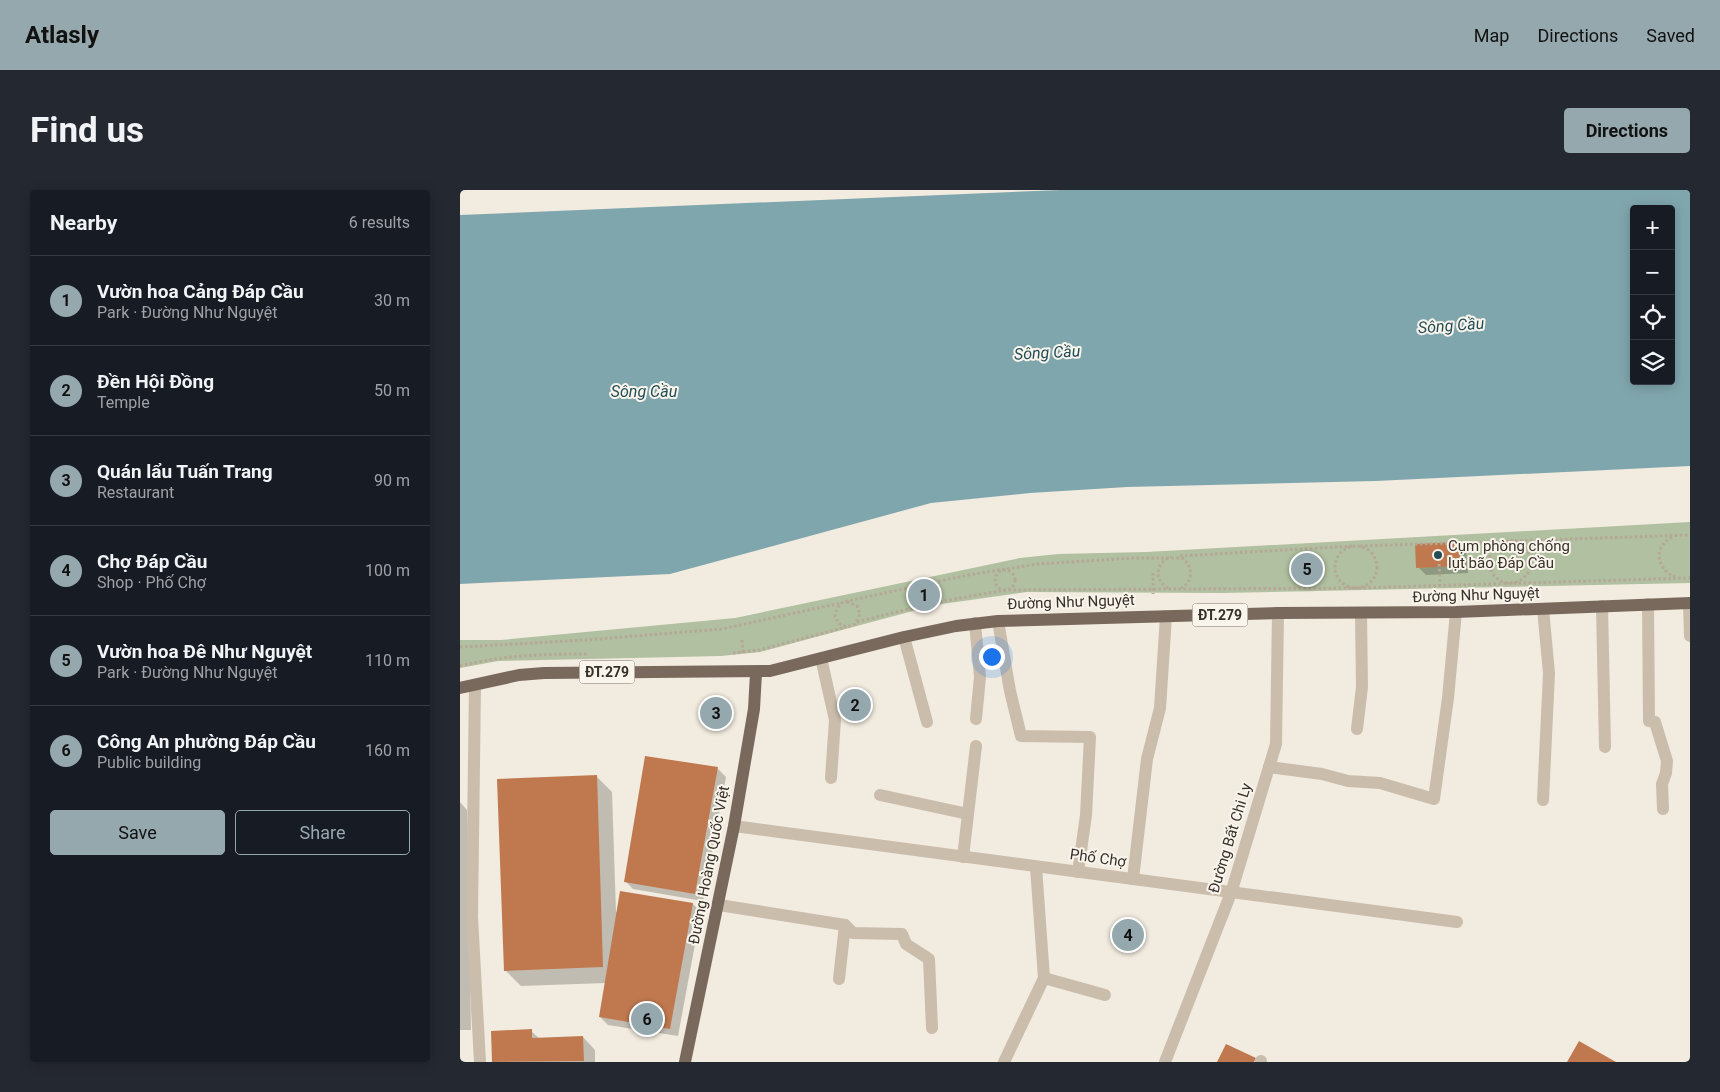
<!DOCTYPE html>
<meta charset="utf-8">
<style>
:root{--surface:#171b24;--page:#242831;--text:#f1f3f6;--muted:#9ea1a6;--line:#363941;--accent:#94a8ae}
body{margin:0;font-family:Roboto,sans-serif;background:var(--page);color:var(--text)}
.controls{position:absolute;right:15px;top:15px;display:grid;overflow:hidden;border-radius:5px;box-shadow:0 2px 12px #0003}
.controls button{width:45px;height:45px;display:grid;place-items:center;padding:0;border:0;border-bottom:1px solid var(--line);background:var(--surface);color:var(--text);font:25px sans-serif}
.you{position:absolute;left:531px;top:466px;width:18px;height:18px;margin:-12px;border:4px solid #fff;border-radius:50%;background:#1a73e8;box-shadow:0 0 0 8px #1a73e833}
.badge{display:grid;place-items:center;width:32px;height:32px;border-radius:50%;background:var(--accent);color:#111;font-size:16px;font-weight:700}
.pin{position:absolute;translate:-50% -50%;border:2px solid #fff;box-shadow:0 1px 5px #0006}
.list{margin:0;padding:0;list-style:none}
h2{display:flex;justify-content:space-between;align-items:center;height:65px;margin:0;padding:0 20px;font-size:21px}
h2 small{font-size:16px;font-weight:400;color:var(--muted)}
.list li{display:grid;grid-template-columns:32px 1fr auto;gap:15px;align-items:center;box-sizing:border-box;height:90px;padding:0 20px;border-top:1px solid var(--line)}
.list b{display:block;font-size:19px;white-space:nowrap}
.list p{margin:0;font-size:16px;white-space:nowrap;color:var(--muted)}
.list em{font-size:16px;font-style:normal;color:var(--muted)}
.actions{display:flex;gap:10px;padding:15px 20px}
.actions a{flex:1;padding:11px 0;border:1px solid var(--accent);border-radius:5px;text-align:center;font-size:18px;color:var(--accent)}
.actions .main{background:var(--accent);color:#111}
.icon{flex:none;width:28px;height:28px;fill:none;stroke:currentColor;stroke-width:2;stroke-linecap:round;stroke-linejoin:round}
.map{position:relative;flex:none;width:1230px;height:872px;overflow:hidden;border-radius:5px}
header{display:flex;align-items:center;gap:30px;box-sizing:border-box;height:70px;padding:0 25px;background:var(--accent);color:#111}
header strong{font-size:24px}
nav{display:flex;gap:28px;margin-inline-start:auto;font-size:18px}
.intro{display:flex;align-items:center;justify-content:space-between;box-sizing:border-box;height:120px;padding:0 30px}
h1{margin:0;font-size:35px}
.button{padding:12px 22px;border-radius:5px;background:var(--accent);color:#111;font-size:18px;font-weight:700}
main{display:flex;gap:30px;padding:0 30px}
aside{flex:1;background:var(--surface);border-radius:5px;box-shadow:0 2px 12px #0003}
.map>svg:first-child{display:block}
</style>
<header>
<strong>Atlasly</strong>
<nav><a>Map</a><a>Directions</a><a>Saved</a></nav>
</header>
<div class="intro"><h1>Find us</h1><a class="button">Directions</a></div>
<main>
<aside>
<h2>Nearby<small>6 results</small></h2>
<ul class="list">
<li><span class="badge">1</span><div><b>Vườn hoa Cảng Đáp Cầu</b><p>Park · Đường Như Nguyệt</p></div><em>30 m</em></li>
<li><span class="badge">2</span><div><b>Đền Hội Đồng</b><p>Temple</p></div><em>50 m</em></li>
<li><span class="badge">3</span><div><b>Quán lẩu Tuấn Trang</b><p>Restaurant</p></div><em>90 m</em></li>
<li><span class="badge">4</span><div><b>Chợ Đáp Cầu</b><p>Shop · Phố Chợ</p></div><em>100 m</em></li>
<li><span class="badge">5</span><div><b>Vườn hoa Đê Như Nguyệt</b><p>Park · Đường Như Nguyệt</p></div><em>110 m</em></li>
<li><span class="badge">6</span><div><b>Công An phường Đáp Cầu</b><p>Public building</p></div><em>160 m</em></li>
</ul>
<div class="actions"><a class="main">Save</a><a>Share</a></div>
</aside>
<div class="map">
<svg width="1230" height="872" viewBox="0 0 1230 872">
<rect width="100%" height="100%" fill="#f2ebdf"/>
<path fill="#b1c0a0" d="M1230,332V393L761,403L567,402L475,415L300,462L261,466L38,471L0,478V450H41L275,428L560,368L598,364L686,362Z"/>
<path fill="#80a6ad" fill-rule="evenodd" d="M600,0H1230V276L916,291L667,297L570,303L471,313L210,384L0,394V25ZM1174,19H1211V191H1174Z"/>
<g fill="#0003">
<path d="M998,353L1006,361L1008,383L966,385L958,377Z"/>
<path d="M186,567L258,579L266,587L243,711L173,699L165,691Z"/>
<path d="M136,586L152,602L156,722L233,714L241,722L218,846L148,835L140,827L146,793L61,796L45,780Z"/>
<path d="M0,612L7,620L11,840H0Z"/>
<path d="M71,841L80,849L123,847L135,860V872H33V842Z"/>
</g>
<g fill="#c0794f">
<path d="M999,352L1000,376L956,378L955,354Z"/>
<path d="M185,566L258,577L235,704L164,692Z"/>
<path d="M137,585L143,777L44,781L37,589Z"/>
<path d="M160,701L233,713L210,839L139,827Z"/>
<path d="M72,839V848L123,846L124,871L32,872L31,841Z"/>
<path d="M1119,851L1156,872H1107Z"/>
<path d="M766,854L796,868L794,872H757Z"/>
</g>
<g fill="none" stroke-linecap="round" stroke-linejoin="round">
<g stroke="#b5a796" stroke-width="3" stroke-dasharray="2.5 2.5" stroke-linecap="butt">
<path d="M1212,347C1193,357 1196,379 1215,387"/>
<circle cx="1050" cy="372" r="21"/>
<circle cx="896" cy="377" r="21"/>
<path d="M900,356L1230,345"/>
<path d="M720,366L894,356"/>
<path d="M979,374L980,395"/>
<circle cx="545" cy="390" r="10"/>
<path d="M693,383V404"/>
<path d="M708,398C693,390 696,372 711,367"/>
<path d="M387,412L397,416L400,424L395,434C386,439 378,436 375,426L377,418L383,412L508,385L578,374L674,368H722C733,376 734,391 721,398"/>
<path d="M397,432L472,413L546,400L898,398L1230,388"/>
<path d="M282,450L283,463"/>
<path d="M0,457L126,450L262,439L381,413"/>
<path d="M273,463L299,460L386,437"/>
<path d="M0,476C43,465 83,464 127,464"/>
</g>
<g stroke="#cabdac" stroke-width="12">
<path d="M1229,413L1230,446"/>
<path d="M1188,414L1189,531L1195,532L1207,571L1206,583L1202,594L1203,619"/>
<path d="M1142,416L1145,557"/>
<path d="M1083,419L1089,483L1083,610"/>
<path d="M538,431L550,501L561,546L630,547L626,625L618,682"/>
<path d="M515,433L520,487L516,529"/>
<path d="M444,447L467,532"/>
<path d="M361,468L375,530L371,588"/>
<path d="M15,495L12,727L20,872"/>
<path d="M897,539L902,497L901,424"/>
<path d="M809,577L862,584L888,591L920,593L974,609L988,508L996,422"/>
<path d="M420,605L508,624"/>
<path d="M274,636L997,732"/>
<path d="M503,667L516,556"/>
<path d="M673,689L687,569L700,518L706,426"/>
<path d="M259,715L385,735L393,743L442,744L446,754L469,769L472,838"/>
<path d="M584,788L645,805"/>
<path d="M379,789L385,735"/>
<path d="M544,872L584,788L576,677"/>
<path d="M705,872L771,703L816,554L818,423"/>
<path d="M801,872V871"/>
</g>
<g stroke="#79695c" stroke-width="12">
<path d="M0,498L59,485L84,483L310,481L444,447L496,436L538,431L818,423L996,422L1230,413"/>
<path d="M225,872L274,636L294,519L296,483"/>
</g>
</g>
<circle fill="#224d57" stroke="#f9f5ec" stroke-width="2" cx="978" cy="365" r="5"/>
<g text-anchor="middle" stroke-width="4" stroke-linejoin="round" paint-order="stroke">
<g fill="#f9f5ec" stroke="#726b64" stroke-width="1">
<rect x="732.5" y="413.5" width="55" height="23" rx="4"/>
<rect x="119.5" y="470.5" width="55" height="23" rx="4"/>
</g>
<g font-size="14" font-weight="bold" fill="#38302a">
<text x="760" y="430">ĐT.279</text>
<text x="147" y="487">ĐT.279</text>
</g>
<g font-size="15" fill="#38302a" stroke="#f9f5ec" text-anchor="start">
<text x="988" y="361">Cụm phòng chống<tspan x="988" dy="17">lụt bão Đáp Cầu</tspan></text>
</g>
<g font-size="15" fill="#38302a" stroke="#f9f5ec">
<text transform="translate(1016 405) rotate(-2)" y="5">Đường Như Nguyệt</text>
<text transform="translate(611 412) rotate(-2)" y="5">Đường Như Nguyệt</text>
<text transform="translate(770 648) rotate(-73)" y="5">Đường Bất Chi Ly</text>
<text transform="translate(638 668) rotate(8)" y="5">Phố Chợ</text>
<text transform="translate(249 675) rotate(-79)" y="5">Đường Hoàng Quốc Việt</text>
</g>
<g font-size="16" font-style="italic" fill="#224d57" stroke="#f9f5ec">
<text transform="translate(991 135) rotate(-4)" y="6">Sông Cầu</text>
<text transform="translate(587 162) rotate(-3)" y="6">Sông Cầu</text>
<text x="184" y="207">Sông Cầu</text>
</g>
</g>
</svg>
<div class="controls">
<button>+</button>
<button>−</button>
<button><svg class="icon" aria-label="locate" viewBox="0 0 24 24"><circle cx="12" cy="12" r="6"/><path d="M12 2v4M12 18v4M2 12h4M18 12h4"/></svg></button>
<button><svg class="icon" aria-label="layers" viewBox="0 0 24 24"><path d="M12 4l9 5-9 5-9-5zM3 14l9 5 9-5"/></svg></button>
</div>
<div class="you"></div>
<div class="pin badge" style="left:464px;top:405px">1</div>
<div class="pin badge" style="left:395px;top:515px">2</div>
<div class="pin badge" style="left:256px;top:523px">3</div>
<div class="pin badge" style="left:668px;top:745px">4</div>
<div class="pin badge" style="left:847px;top:379px">5</div>
<div class="pin badge" style="left:187px;top:829px">6</div>
</div>
</main>
